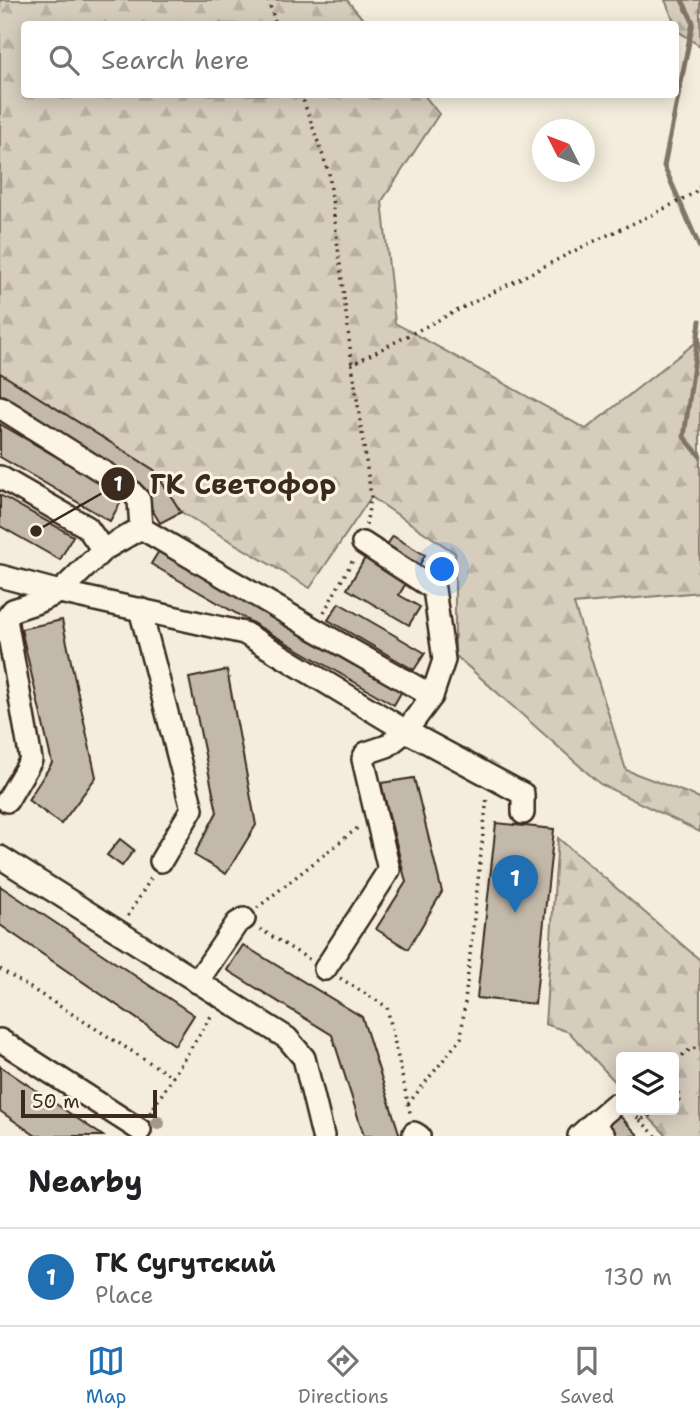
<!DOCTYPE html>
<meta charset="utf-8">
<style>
:root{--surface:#fff;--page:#f2f2f2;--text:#202124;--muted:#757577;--line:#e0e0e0;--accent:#1f6fb2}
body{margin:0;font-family:"Shantell Sans",sans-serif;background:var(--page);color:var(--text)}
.controls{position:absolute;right:21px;bottom:21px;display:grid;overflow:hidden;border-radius:7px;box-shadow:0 4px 18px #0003}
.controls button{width:63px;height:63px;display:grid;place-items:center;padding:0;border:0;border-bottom:2px solid var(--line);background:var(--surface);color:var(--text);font:35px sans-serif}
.compass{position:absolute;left:532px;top:119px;width:63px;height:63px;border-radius:50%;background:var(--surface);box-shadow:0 4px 18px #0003;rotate:312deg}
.scale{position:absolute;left:21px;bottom:18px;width:136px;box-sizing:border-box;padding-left:7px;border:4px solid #3b2a1e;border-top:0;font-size:19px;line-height:24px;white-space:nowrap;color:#3b2a1e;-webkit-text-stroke:5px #fcf5e5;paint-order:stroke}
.you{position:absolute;left:443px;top:570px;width:24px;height:24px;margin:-18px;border:5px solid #fff;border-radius:50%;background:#1a73e8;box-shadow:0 0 0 10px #1a73e833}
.badge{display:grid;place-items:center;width:46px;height:46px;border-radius:50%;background:var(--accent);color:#fff;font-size:23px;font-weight:700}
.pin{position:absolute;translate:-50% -58px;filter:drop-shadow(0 2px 4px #0008)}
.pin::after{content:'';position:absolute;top:37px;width:24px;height:21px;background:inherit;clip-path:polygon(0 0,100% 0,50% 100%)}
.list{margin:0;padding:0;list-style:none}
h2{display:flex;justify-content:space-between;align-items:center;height:91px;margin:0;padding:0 28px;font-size:30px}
h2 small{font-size:23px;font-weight:400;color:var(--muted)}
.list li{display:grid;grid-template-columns:46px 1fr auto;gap:21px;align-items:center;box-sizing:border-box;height:98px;padding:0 28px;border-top:2px solid var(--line)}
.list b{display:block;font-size:26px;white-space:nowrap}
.list p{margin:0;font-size:23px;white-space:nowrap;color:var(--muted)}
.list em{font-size:23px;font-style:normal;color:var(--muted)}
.icon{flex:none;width:38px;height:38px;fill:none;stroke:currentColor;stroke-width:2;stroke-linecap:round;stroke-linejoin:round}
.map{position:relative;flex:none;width:700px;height:1136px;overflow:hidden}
.search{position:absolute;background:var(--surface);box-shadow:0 4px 18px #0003;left:21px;right:21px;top:21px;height:77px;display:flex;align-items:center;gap:18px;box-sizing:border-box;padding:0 24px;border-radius:7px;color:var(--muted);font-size:26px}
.sheet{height:189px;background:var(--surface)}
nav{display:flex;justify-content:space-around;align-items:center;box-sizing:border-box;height:98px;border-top:2px solid var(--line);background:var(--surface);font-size:19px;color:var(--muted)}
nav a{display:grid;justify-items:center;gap:4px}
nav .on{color:var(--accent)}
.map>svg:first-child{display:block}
</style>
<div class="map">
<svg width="700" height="1136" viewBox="0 0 700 1136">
<defs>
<pattern id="forest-firs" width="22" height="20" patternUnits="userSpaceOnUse" patternTransform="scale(1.75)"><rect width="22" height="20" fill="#d6cdbd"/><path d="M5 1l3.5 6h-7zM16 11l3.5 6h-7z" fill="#b9b0a2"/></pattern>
</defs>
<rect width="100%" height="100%" fill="#f4eddd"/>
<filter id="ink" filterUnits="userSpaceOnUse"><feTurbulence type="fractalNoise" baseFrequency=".0143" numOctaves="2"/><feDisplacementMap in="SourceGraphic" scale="14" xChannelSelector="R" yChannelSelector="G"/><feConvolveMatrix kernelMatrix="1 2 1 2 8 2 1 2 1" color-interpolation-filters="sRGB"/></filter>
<g filter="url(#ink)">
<g fill="url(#forest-firs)" stroke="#887c6e" stroke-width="2">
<path d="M0,0H347L367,24H24V94L424,95L439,114L382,201L395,323L586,429L700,339V592L574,604L626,770L700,798V832L600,784L455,655V553L371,497L310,588L181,512L154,470L0,373Z"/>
<path d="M665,0H700V46L678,31Z"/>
<path d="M558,838L700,960V1136H667L642,1110H674V1057H621V1088L569,1032L545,1024Z"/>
</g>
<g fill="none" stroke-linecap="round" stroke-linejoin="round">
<g stroke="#817466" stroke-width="5">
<path d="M682,0L693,22L664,166L700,248"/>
<path d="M700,321L684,437L700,456"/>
</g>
</g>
<g fill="#c3b9aa" stroke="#3b2a1e" stroke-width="2">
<path d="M0,373L154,470L181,512L160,523L138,486L0,398Z"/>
<path d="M0,424L124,496L110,521L0,457Z"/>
<path d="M0,495L73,536L60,560L0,526Z"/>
<path d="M393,536L425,555L418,568L385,548Z"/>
<path d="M160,549L403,689L394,705L151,564Z"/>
<path d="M365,558L406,583L399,595L420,607L409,625L347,589Z"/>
<path d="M339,603L425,653L414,670L328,620Z"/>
<path d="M62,620L96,777L61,824L28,800L52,763L21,629Z"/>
<path d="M227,670L256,825L226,874L194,855L217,812L189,678Z"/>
<path d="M414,778L442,892L408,949L376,929L406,882L381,783Z"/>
<path d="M496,823L554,829L535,1004L477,998Z"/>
<path d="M120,839L134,850L122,866L107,855Z"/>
<path d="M0,886L194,1015L175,1045L0,925Z"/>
<path d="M243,945L362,1017L400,1136H364L332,1035L227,970Z"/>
<path d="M0,1066L103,1136H36L0,1111Z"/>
<path d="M616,1112L639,1136H612L601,1125Z"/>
</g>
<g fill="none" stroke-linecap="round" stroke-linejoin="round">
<g stroke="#3b2a1e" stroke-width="26">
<g id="minor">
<path d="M0,407L127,487L139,500L141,528"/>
<path d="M0,477L87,527L103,550"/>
<path d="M0,576L60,592L244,633L406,731L523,794V813"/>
<path d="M140,609L192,809L161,861"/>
<path d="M7,801L31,760L6,619L13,610L35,603L60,592L103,550L141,528L314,629L432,696"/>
<path d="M0,857L287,1038L304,1058L323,1136"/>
<path d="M325,969L389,870L363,759L366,753L387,746L406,731L432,696L444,660L434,589L363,543"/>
<path d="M197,982L237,923L244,919"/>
<path d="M0,1040L140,1130"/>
<path d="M592,1124L614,1105"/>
<path d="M414,1133L419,1136"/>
<path d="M579,1136L592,1124L604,1136"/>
</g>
</g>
<g stroke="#3b2a1e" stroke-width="3.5" stroke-dasharray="2 5" stroke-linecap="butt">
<path d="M268,0L276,24"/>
<path d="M301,94L329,173L352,364"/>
<path d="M366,525L371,496L352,364L586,245L658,212L694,193L700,186"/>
<path d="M324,612L354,558"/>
<path d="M257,908L360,826"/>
<path d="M128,916L151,878"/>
<path d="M260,929L310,960"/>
<path d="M0,969L173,1077"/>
<path d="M340,978L387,1007L411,1117"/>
<path d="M408,1104L461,1038L487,797"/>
<path d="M674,1105L679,1103L676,1060L692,1048L700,1049"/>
<path d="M632,1112L640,1120L663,1110"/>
<path d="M150,1113L213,1013"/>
<path d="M640,1120L656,1136"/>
</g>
<use href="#minor" stroke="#fcf5e5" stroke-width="21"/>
</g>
<circle fill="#a4988a" cx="158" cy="1123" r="7"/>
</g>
<path fill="none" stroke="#3b2a1e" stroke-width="2.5" d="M36 531L118 484"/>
<g fill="#3b2a1e" stroke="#fcf5e5" stroke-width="2.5">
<circle cx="36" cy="531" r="7"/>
<circle cx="118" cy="484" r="18"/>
</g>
<g font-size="21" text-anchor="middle" font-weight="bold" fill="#fff">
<text x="118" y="491">1</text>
</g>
<g font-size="28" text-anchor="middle" font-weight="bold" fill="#3b2a1e" stroke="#fcf5e5" stroke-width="6" stroke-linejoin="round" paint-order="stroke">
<text x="243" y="494">ГК Светофор</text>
</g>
</svg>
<div class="controls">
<button><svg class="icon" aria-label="layers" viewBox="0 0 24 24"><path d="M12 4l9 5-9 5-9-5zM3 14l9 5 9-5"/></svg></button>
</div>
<svg class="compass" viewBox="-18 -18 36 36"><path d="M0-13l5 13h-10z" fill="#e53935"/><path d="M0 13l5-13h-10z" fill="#757577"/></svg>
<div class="scale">50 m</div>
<div class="you"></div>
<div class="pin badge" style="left:515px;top:913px">1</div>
<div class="search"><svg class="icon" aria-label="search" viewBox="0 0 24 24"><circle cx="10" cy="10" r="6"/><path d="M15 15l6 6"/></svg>Search here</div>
</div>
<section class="sheet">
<h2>Nearby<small></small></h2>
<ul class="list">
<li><span class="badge">1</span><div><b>ГК Сугутский</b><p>Place</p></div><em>130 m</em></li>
</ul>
</section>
<nav>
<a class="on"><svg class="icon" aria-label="map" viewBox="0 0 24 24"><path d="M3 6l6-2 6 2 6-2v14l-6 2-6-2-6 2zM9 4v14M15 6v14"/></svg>Map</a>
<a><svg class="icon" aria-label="directions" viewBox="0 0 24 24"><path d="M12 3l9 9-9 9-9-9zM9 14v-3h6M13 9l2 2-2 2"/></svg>Directions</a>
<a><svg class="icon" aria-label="saved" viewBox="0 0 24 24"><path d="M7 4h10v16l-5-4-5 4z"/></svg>Saved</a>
</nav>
